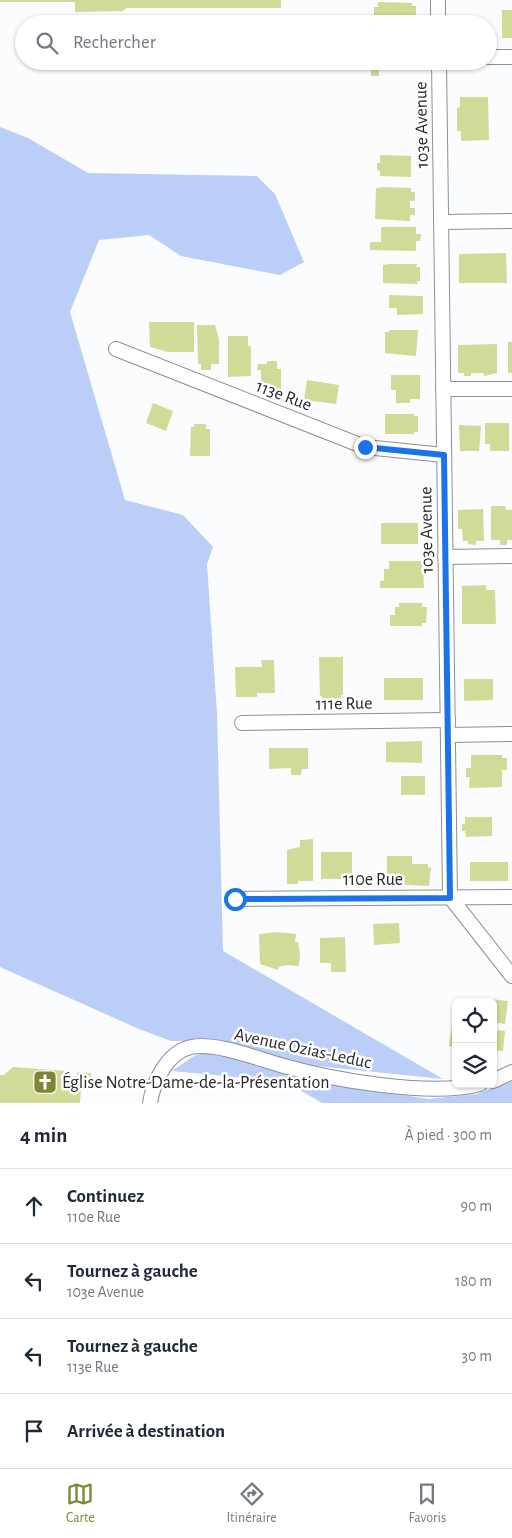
<!DOCTYPE html>
<html lang="fr">
<meta charset="utf-8">
<style>
:root{--surface:#fff;--page:#f6f6f7;--text:#1f2937;--muted:#747a83;--line:#e0e1e3;--accent:#7e8633}
body{margin:0;font-family:"Alegreya Sans",sans-serif;background:var(--page);color:var(--text)}
.controls{position:absolute;right:15px;bottom:15px;display:grid;overflow:hidden;border-radius:8px;box-shadow:0 1px 4px #0004}
.controls button{width:45px;height:45px;display:grid;place-items:center;padding:0;border:0;border-bottom:1px solid var(--line);background:var(--surface);color:var(--text);font:25px sans-serif}
.stop{position:absolute;width:15px;height:15px;margin:-11px;border:4px solid #1a73e8;border-radius:50%;background:#fff}
.stop.end{background:#1a73e8;border-color:#fff;box-shadow:0 1px 5px #0008}
.list{margin:0;padding:0;list-style:none}
h2{display:flex;justify-content:space-between;align-items:center;height:65px;margin:0;padding:0 20px;font-size:21px}
h2 small{font-size:16px;font-weight:400;color:var(--muted)}
.list li{display:grid;grid-template-columns:32px 1fr auto;gap:15px;align-items:center;box-sizing:border-box;height:75px;padding:0 20px;border-top:1px solid var(--line)}
.list b{display:block;font-size:19px;white-space:nowrap}
.list p{margin:0;font-size:16px;white-space:nowrap;color:var(--muted)}
.list em{font-size:16px;font-style:normal;color:var(--muted)}
.icon{flex:none;width:28px;height:28px;fill:none;stroke:currentColor;stroke-width:2;stroke-linecap:round;stroke-linejoin:round}
.map{position:relative;flex:none;width:512px;height:1103px;overflow:hidden}
.search{position:absolute;background:var(--surface);box-shadow:0 1px 4px #0004;left:15px;right:15px;top:15px;height:55px;display:flex;align-items:center;gap:12px;box-sizing:border-box;padding:0 18px;border-radius:28px;color:var(--muted);font-size:19px}
.sheet{height:365px;background:var(--surface)}
nav{display:flex;justify-content:space-around;align-items:center;box-sizing:border-box;height:70px;border-top:1px solid var(--line);background:var(--surface);font-size:14px;color:var(--muted)}
nav a{display:grid;justify-items:center;gap:2px}
nav .on{color:var(--accent)}
.map>svg:first-child{display:block}
</style>
<div class="map">
<svg width="512" height="1103" viewBox="0 0 512 1103">
<rect width="100%" height="100%" fill="#fbfcfd"/>
<g fill="#bacef7">
<path d="M0,127L28,138L88,173L257,176L275,194L304,262L280,275L181,256L149,235L99,240L70,312L125,500L183,515L213,547L207,564L217,714L223,951L443,1079L298,1064L203,1041H171L139,1029L0,967Z"/>
<path d="M203,1053L218,1054L379,1091L428,1099L477,1094L512,1081V1103H322L286,1082L172,1071L194,1056Z"/>
</g>
<g fill="#d1da97">
<path d="M0,0H281V8H126L123,11L75,12V2H0Z"/>
<path d="M378,2L412,3V6H416V23L377,24V16H374V7H378Z"/>
<rect x="502" y="10" width="10" height="28"/>
<rect x="454" y="19" width="24" height="5"/>
<path d="M371,61H406V69H379V76H371Z"/>
<path d="M460,97H488L489,140L461,141V131H457V108L460,107Z"/>
<path d="M380,155L411,156V177L380,176V171L377,170V163H380Z"/>
<path d="M383,187L411,188V192H415V201H410V208H415V215H410V221L375,219L376,188Z"/>
<path d="M381,227H416V234H421L420,241H416V251L370,250V242H381Z"/>
<path d="M506,253L507,283H459V254Z"/>
<path d="M389,264H417L416,267H420V281H417V284L383,283V265Z"/>
<path d="M389,295L423,296V314L397,315V308H389Z"/>
<path d="M149,322H194V352H168L150,347Z"/>
<path d="M197,325H215L219,339V364H211V370H201V364H198Z"/>
<path d="M389,330H418L416,356L385,353V332H389Z"/>
<path d="M228,336H248V346H251V376L228,377Z"/>
<rect x="508" y="342" width="4" height="31"/>
<path d="M497,344V373L484,376V373H471V376H464V373H458V345Z"/>
<path d="M267,361H277V369H281V392H275V395H267V391H261V370H257L258,364H267Z"/>
<path d="M391,375H420V399H410V403H396V390H391Z"/>
<path d="M307,380L339,385L336,404L304,400Z"/>
<path d="M153,403L173,411L166,431L146,423Z"/>
<path d="M385,414H414V416H418V432H414V434H385Z"/>
<path d="M485,423H509V451H490V444H485Z"/>
<path d="M194,424H206V429H210V456H190L191,427H194Z"/>
<path d="M459,425L481,426L479,451H460Z"/>
<path d="M491,506H505L506,510H512V540H507V545H500V540H491Z"/>
<path d="M483,509L484,541H476V545L468,544V541H463L462,529H458V510Z"/>
<rect x="381" y="523" width="37" height="21"/>
<path d="M389,561H423L424,588H380V581H384V569H389Z"/>
<path d="M486,585V590H495L496,624H462V586Z"/>
<path d="M399,603H422V607H427L426,623H422V626H390V615H395V607H399Z"/>
<path d="M319,657H343V695H341V698L322,699V696H320Z"/>
<path d="M261,660H274L275,693H257V697H236L235,667H262Z"/>
<rect x="384" y="678" width="39" height="22"/>
<path d="M464,679H493V700L464,701Z"/>
<path d="M422,741V763L386,762V742Z"/>
<path d="M269,748H308V769H302L301,775H291V768L269,769Z"/>
<path d="M471,755H502V758H507V770H502V787L469,788L470,777H466V768H471Z"/>
<rect x="401" y="776" width="24" height="19"/>
<path d="M465,817H492V836L466,837L465,831H462V824H465Z"/>
<path d="M313,839V881H298V884H287V850L300,847V840Z"/>
<rect x="321" y="852" width="31" height="27"/>
<path d="M387,856H412V864H428V868L431,867L429,886L393,884V879H387Z"/>
<rect x="470" y="862" width="38" height="19"/>
<path d="M399,923L400,943L374,945L373,924Z"/>
<path d="M277,932L296,934L295,942H298L300,954L299,966L286,965L279,967L278,970L260,964L259,934Z"/>
<path d="M345,937L346,972H331V963H320V938Z"/>
<path d="M482,998L508,1001L505,1024L493,1022V1002H482Z"/>
<path d="M452,1024H456V1047L449,1046Z"/>
<path d="M493,1030L505,1031L503,1051L493,1050Z"/>
<path d="M13,1067L66,1071L71,1076H77V1072L91,1073L90,1089L81,1088L80,1103H0V1075H4Z"/>
</g>
<g fill="none" stroke-linecap="round" stroke-linejoin="round">
<g stroke="#8b9098" stroke-width="16">
<g id="minor">
<path d="M438,0V24"/>
<path d="M488,57H512"/>
<path d="M439,61L450,897L512,976"/>
<path d="M441,222L512,221"/>
<path d="M116,349L365,447L444,455"/>
<path d="M443,389H512"/>
<path d="M445,557L512,556"/>
<path d="M242,723L448,720"/>
<path d="M448,735L512,734"/>
<path d="M235,899L512,897"/>
<path d="M493,1081L512,1072"/>
<path d="M150,1103C153,1083 167,1052 191,1047C217,1042 258,1059 284,1066C333,1080 431,1097 480,1084"/>
</g>
</g>
<use href="#minor" stroke="#fff" stroke-width="14"/>
</g>
<g fill="none" stroke-linecap="round" stroke-linejoin="round">
<path stroke="#1a73e8" stroke-width="6" d="M235,899L450,898L444,455L365,447"/>
</g>
<defs>
<g id="church-square" transform="scale(1.25)"><rect x="-9" y="-9" width="18" height="18" rx="4" fill="#7e8633" stroke="#fff"/><path d="M-1.2-6h2.4v3.5h3.3v2.4h-3.3V6h-2.4V-.1h-3.3v-2.4h3.3Z" fill="#fff"/></g>
</defs>
<g fill-rule="evenodd">
<use href="#church-square" x="45" y="1082"/>
</g>
<g text-anchor="middle" stroke-width="5" stroke-linejoin="round" paint-order="stroke">
<g font-size="18" fill="#26282b" stroke="#fff">
<text transform="translate(421 125) rotate(-91)" y="6">103e Avenue</text>
<text transform="translate(284 395) rotate(21)" y="6">113e Rue</text>
<text transform="translate(426 530) rotate(-91)" y="6">103e Avenue</text>
<text transform="translate(344 703) rotate(-1)" y="6">111e Rue</text>
<text x="373" y="885">110e Rue</text>
<text transform="translate(303 1048) rotate(12)" y="6">Avenue Ozias-Leduc</text>
</g>
<g font-size="18" fill="#26282b" stroke="#fff" text-anchor="start">
<text x="62" y="1088">Église Notre-Dame-de-la-Présentation</text>
</g>
</g>
</svg>
<div class="controls">
<button><svg class="icon" aria-label="locate" viewBox="0 0 24 24"><circle cx="12" cy="12" r="6"/><path d="M12 2v4M12 18v4M2 12h4M18 12h4"/></svg></button>
<button><svg class="icon" aria-label="layers" viewBox="0 0 24 24"><path d="M12 4l9 5-9 5-9-5zM3 14l9 5 9-5"/></svg></button>
</div>
<div class="stop" style="left:235px;top:899px"></div>
<div class="stop end" style="left:365px;top:447px"></div>
<div class="search"><svg class="icon" aria-label="search" viewBox="0 0 24 24"><circle cx="10" cy="10" r="6"/><path d="M15 15l6 6"/></svg>Rechercher</div>
</div>
<section class="sheet">
<h2>4 min<small>À pied · 300 m</small></h2>
<ul class="list">
<li><svg class="icon" aria-label="ahead" viewBox="0 0 24 24"><path d="M12 20V5M6 11l6-6 6 6"/></svg><div><b>Continuez</b><p>110e Rue</p></div><em>90 m</em></li>
<li><svg class="icon" aria-label="left" viewBox="0 0 24 24"><path d="M17 20v-9H6M10 6l-5 5 5 5"/></svg><div><b>Tournez à gauche</b><p>103e Avenue</p></div><em>180 m</em></li>
<li><svg class="icon" aria-label="left" viewBox="0 0 24 24"><path d="M17 20v-9H6M10 6l-5 5 5 5"/></svg><div><b>Tournez à gauche</b><p>113e Rue</p></div><em>30 m</em></li>
<li><svg class="icon" aria-label="arrive" viewBox="0 0 24 24"><path d="M6 21V4h12l-3 4 3 4H6"/></svg><div><b>Arrivée à destination</b></div></li>
</ul>
</section>
<nav>
<a class="on"><svg class="icon" aria-label="map" viewBox="0 0 24 24"><path d="M3 6l6-2 6 2 6-2v14l-6 2-6-2-6 2zM9 4v14M15 6v14"/></svg>Carte</a>
<a><svg class="icon" aria-label="directions" viewBox="0 0 24 24"><path d="M12 3l9 9-9 9-9-9zM9 14v-3h6M13 9l2 2-2 2"/></svg>Itinéraire</a>
<a><svg class="icon" aria-label="saved" viewBox="0 0 24 24"><path d="M7 4h10v16l-5-4-5 4z"/></svg>Favoris</a>
</nav>
